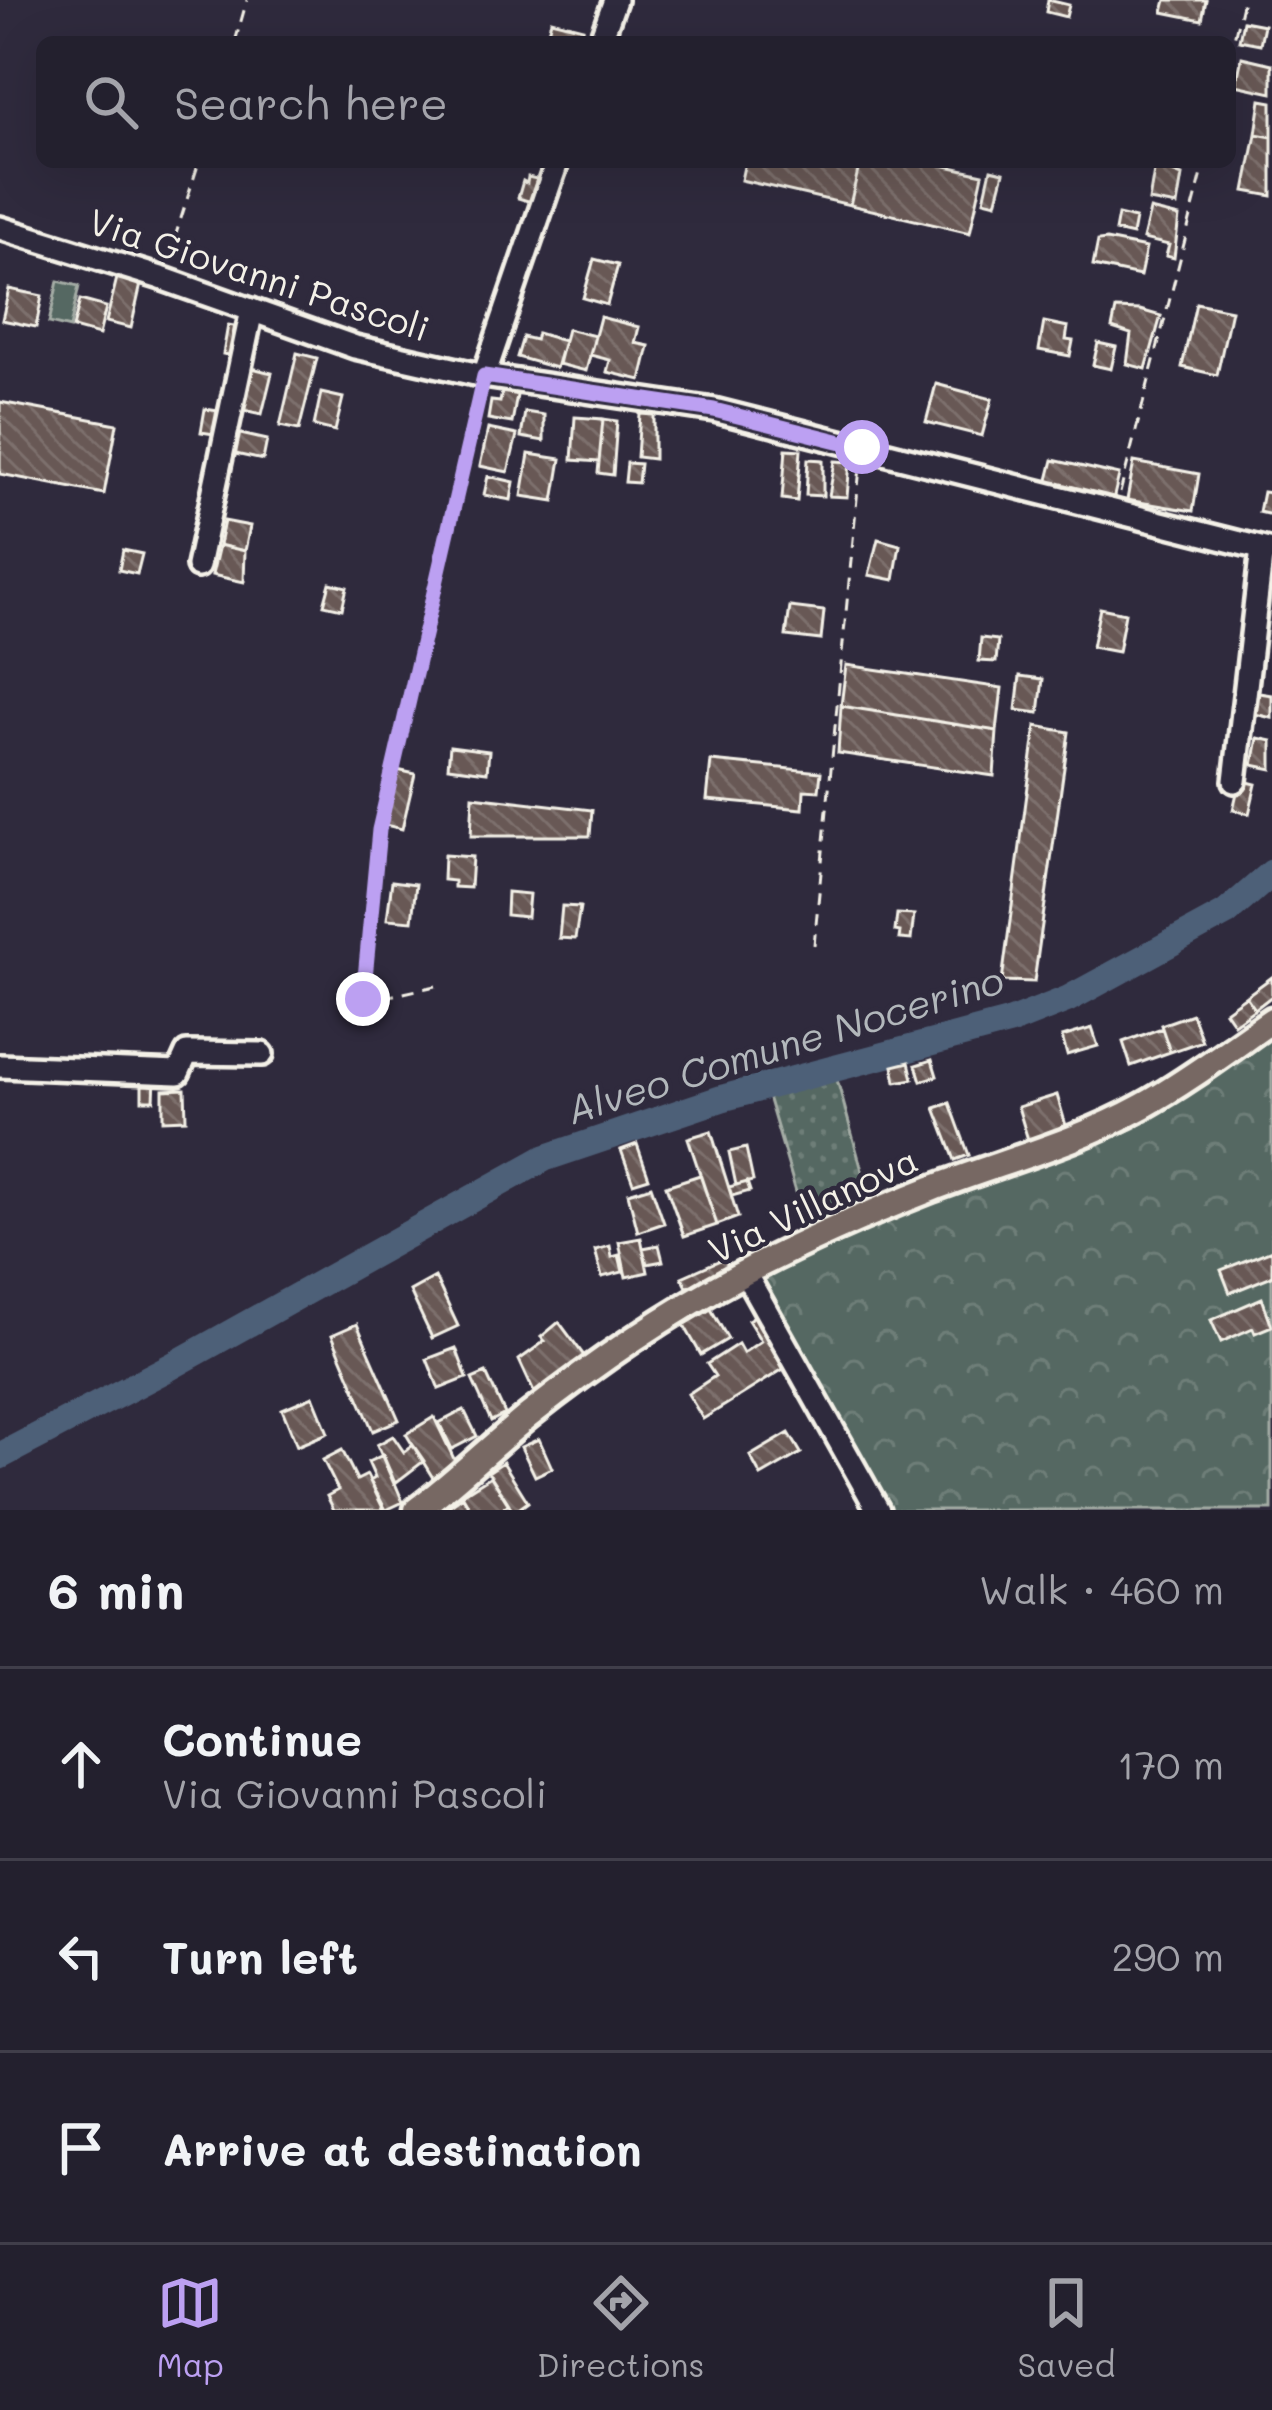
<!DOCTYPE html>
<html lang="en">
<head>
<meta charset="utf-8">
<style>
  :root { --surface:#23202e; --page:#2b2836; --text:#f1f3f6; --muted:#a3a3aa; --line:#403e4a; --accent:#bca0f2 }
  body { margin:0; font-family:Mali,sans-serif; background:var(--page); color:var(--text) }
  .stop { position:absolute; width:36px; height:36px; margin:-27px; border:9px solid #bca0f2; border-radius:50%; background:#fff }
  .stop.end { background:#bca0f2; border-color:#fff; box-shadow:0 3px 12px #0008 }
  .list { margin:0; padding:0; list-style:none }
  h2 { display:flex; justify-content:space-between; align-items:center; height:156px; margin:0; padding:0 48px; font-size:51px }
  h2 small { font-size:39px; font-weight:400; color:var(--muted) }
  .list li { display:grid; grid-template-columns:78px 1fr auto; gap:36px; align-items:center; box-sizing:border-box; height:192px; padding:0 48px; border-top:3px solid var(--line) }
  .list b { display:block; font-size:45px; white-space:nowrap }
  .list p { margin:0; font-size:39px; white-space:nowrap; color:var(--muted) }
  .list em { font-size:39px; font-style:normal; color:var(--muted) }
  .icon { flex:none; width:66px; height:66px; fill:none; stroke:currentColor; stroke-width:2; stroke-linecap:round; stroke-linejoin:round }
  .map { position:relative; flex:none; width:1272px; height:1510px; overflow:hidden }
  .search { position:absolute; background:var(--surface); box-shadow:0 12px 48px #0002; left:36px; right:36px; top:36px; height:132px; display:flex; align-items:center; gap:30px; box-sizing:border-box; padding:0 42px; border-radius:18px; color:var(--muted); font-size:45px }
  .sheet { height:732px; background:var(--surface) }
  nav { display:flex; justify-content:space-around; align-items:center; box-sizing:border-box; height:168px; border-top:3px solid var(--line); background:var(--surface); font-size:33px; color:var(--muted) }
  nav a { display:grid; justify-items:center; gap:6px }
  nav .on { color:var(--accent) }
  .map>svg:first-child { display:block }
  .grass { fill:url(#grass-dots); stroke:#a4aca5; stroke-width:3 }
  .forest { fill:url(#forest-crowns); stroke:#a4aca5; stroke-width:3 }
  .garden { fill:#556862; stroke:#a4aca5; stroke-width:3 }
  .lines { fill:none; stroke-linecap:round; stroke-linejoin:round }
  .river { stroke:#4e6078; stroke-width:27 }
  .building { fill:url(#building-back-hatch); stroke:#f4f1e8; stroke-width:3 }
  .minor-casing { stroke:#f4f1e8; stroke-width:30 }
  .major-casing { stroke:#f4f1e8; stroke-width:33 }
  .path { stroke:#f4f1e8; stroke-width:3; stroke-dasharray:12 9; stroke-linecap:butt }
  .minor { stroke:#2f2a3d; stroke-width:21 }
  .major { stroke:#776864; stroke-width:24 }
  .route { stroke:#bca0f2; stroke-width:15 }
  .labels { text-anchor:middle; stroke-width:9; stroke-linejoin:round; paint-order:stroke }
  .street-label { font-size:36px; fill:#f4f1e8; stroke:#2f2a3d }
  .water-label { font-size:39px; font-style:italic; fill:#b2b7bb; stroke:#2f2a3d }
</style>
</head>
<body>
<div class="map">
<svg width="1272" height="1510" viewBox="0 0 1272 1510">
  <defs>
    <pattern id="grass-dots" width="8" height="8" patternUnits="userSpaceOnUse" patternTransform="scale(3)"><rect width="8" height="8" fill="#556862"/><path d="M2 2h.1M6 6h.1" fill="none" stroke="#6e7e78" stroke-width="1.8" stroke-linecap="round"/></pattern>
    <pattern id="forest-crowns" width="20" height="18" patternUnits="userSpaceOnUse" patternTransform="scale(3)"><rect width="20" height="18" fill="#556862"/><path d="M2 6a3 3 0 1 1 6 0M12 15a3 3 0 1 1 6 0" fill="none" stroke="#6e7e78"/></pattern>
    <pattern id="building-back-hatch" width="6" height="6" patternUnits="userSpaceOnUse" patternTransform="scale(3)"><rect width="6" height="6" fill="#675855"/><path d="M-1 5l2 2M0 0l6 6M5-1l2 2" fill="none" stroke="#7d706d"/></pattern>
  </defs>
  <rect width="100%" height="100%" fill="#2f2a3d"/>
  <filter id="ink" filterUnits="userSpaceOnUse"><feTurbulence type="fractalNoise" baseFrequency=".00833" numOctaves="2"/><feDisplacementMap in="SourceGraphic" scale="24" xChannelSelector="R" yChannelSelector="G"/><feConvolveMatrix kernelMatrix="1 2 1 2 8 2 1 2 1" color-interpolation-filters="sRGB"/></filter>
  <g filter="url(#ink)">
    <path class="grass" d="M836,1076L871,1203L808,1233L767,1093Z"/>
    <path class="forest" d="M1272,1030V1510H885L846,1431L757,1277L935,1197Z"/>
    <path class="garden" d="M58,281L79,286L70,328L49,323Z"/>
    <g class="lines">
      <path class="river" d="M0,1456L170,1367L545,1158L723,1098L1010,1022L1068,999L1226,913L1272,873"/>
    </g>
    <path class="building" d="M1048,0L1069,5L1066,17L1046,12Z
      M1166,0H1206L1202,20L1163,12Z
      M551,20L583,28L580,42H545Z
      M1243,21L1264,25L1260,44L1239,40Z
      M1242,57L1272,64V93L1236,85Z
      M1261,100L1272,102V137L1256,134Z
      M1256,134L1272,137V196L1245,191Z
      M745,162H860L850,205L741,180Z
      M860,162H928L983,174L970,233L850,205Z
      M1155,165L1182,176L1177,206L1149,201Z
      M991,169L1004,172L996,203L984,200Z
      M528,177L541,180L535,203L518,198L523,181L527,183Z
      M1150,210L1179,217L1174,258L1166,256L1169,245L1143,239Z
      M1118,215L1135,219L1132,235L1115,231Z
      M1106,240L1146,248L1140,276L1093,266L1098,241Z
      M594,259L618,265L607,305L583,298Z
      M117,278L141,284L131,328L106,322Z
      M9,289L42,296L36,327L2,320Z
      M80,300L106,307L99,335L73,328Z
      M1196,303L1231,310L1217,375L1182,367Z
      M1116,309L1140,310L1161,316L1146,369L1127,364L1131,334L1112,328Z
      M600,317L639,327L635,343L649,346L641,380L607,372L610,360L590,355Z
      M1044,322L1068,327L1066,340L1073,341L1070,356L1039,350Z
      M228,325L245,328L240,357L223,354Z
      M567,329L595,336L586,371L558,364Z
      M537,333L564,341L556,368L517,357L523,337L535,340Z
      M1098,343L1116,347L1111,369L1093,365Z
      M297,353L317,358L299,430L280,426Z
      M252,368L272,373L262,414L243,410Z
      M936,384L992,399L982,436L926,422Z
      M503,387L518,390L512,423L488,419L491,401L500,402Z
      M321,393L343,398L335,431L314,426Z
      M0,402L117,424L104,494L0,474Z
      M205,409L225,412L221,435L201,432Z
      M525,412L544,415V441L521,437Z
      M640,414L654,415V459L637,457Z
      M575,417L603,419L599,462L572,460Z
      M603,419L617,421L613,475L598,473Z
      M488,429L517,435L508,472L480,466Z
      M236,433L267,440L263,460L231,453Z
      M786,449L801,450L797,501L782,499Z
      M529,454L561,459L554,501L522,496Z
      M808,459L823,460V496L806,495Z
      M1053,460L1119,475L1113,500L1047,484Z
      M835,461L850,462L847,497L829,496Z
      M1134,462L1199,474L1193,511L1127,500Z
      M627,463L640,464L638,483L625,482Z
      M488,476L514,482L511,500L484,495Z
      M1263,492L1272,493V515L1259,512Z
      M224,521L250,526L245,551L219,545Z
      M878,539L900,545L894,580L869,575Z
      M219,545L245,551L244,582L212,575Z
      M123,550L142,554L137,574L119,570Z
      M330,583L347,587L342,609L324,605Z
      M790,607L824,611L821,640L786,636Z
      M1100,608L1125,613L1118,652L1092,647Z
      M981,638L998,640L996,662L979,661Z
      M846,665L1002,688L997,731L841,706Z
      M1020,676L1043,679L1039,713L1016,710Z
      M1259,693L1272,695V718L1255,714Z
      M841,706L997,731L994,776L838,753Z
      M1036,726L1069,732L1034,982L1002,981Z
      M1258,738L1272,741V769L1253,765Z
      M450,746L489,751L487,772L448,767Z
      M711,761L821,772L819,791L804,790L803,809L707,800Z
      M397,770L415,774L402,829L385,825Z
      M1240,780L1256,784L1249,814L1233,810Z
      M473,796L592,810L590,836H471Z
      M444,855L472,857L470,888L454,887V881L443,880Z
      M392,881L416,884L412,921L387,919Z
      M507,892L529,894L527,917L506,915Z
      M562,906L580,907L575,939L559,938Z
      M897,914L914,915L911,940L899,939L900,932L895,931Z
      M1272,977V996L1255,1009L1246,996Z
      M1246,996L1255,1009L1234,1024L1225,1011Z
      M1192,1014L1202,1041L1170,1052L1161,1025Z
      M1092,1028L1098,1046L1067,1055L1062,1037Z
      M1162,1028L1170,1052L1131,1066L1123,1042Z
      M932,1060L937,1076L921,1081L916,1065Z
      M909,1062L913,1079L896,1082L893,1066Z
      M142,1078H155L154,1100H142Z
      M185,1089L186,1119L163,1120V1090Z
      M1057,1095L1067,1129L1028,1140L1018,1107Z
      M950,1103L969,1155L955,1160L935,1108Z
      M711,1131L738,1217L717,1225L688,1138Z
      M637,1144L649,1178L633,1183L621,1150Z
      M746,1148L753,1181L736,1185L729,1152Z
      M700,1175L717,1225L684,1236L666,1186Z
      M747,1182L750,1191L732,1196L729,1187Z
      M651,1186L664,1223L638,1232L628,1193Z
      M641,1238L648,1272L626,1277L619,1242Z
      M659,1245L663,1261L647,1264L643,1248Z
      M610,1246L612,1257L619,1255L623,1272L602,1277L595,1250Z
      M1272,1250V1276L1230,1293L1221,1270Z
      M725,1258L730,1270L688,1289L682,1277Z
      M435,1277L458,1326L432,1338L410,1291Z
      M1262,1298L1272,1326L1255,1333L1253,1328L1221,1342L1211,1320Z
      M711,1309L728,1339L701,1355L684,1325Z
      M761,1312L793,1363L703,1419L688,1394L715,1376L707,1364L738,1344L743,1353L761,1341L748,1320Z
      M559,1322L585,1357L537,1399L519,1360L545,1341L541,1337Z
      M357,1324L399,1420L373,1431L332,1335Z
      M456,1348L467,1378L439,1389L427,1359Z
      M486,1373L505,1414L491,1421L472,1379Z
      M313,1396L328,1433L297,1446L282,1409Z
      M464,1410L477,1436L452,1449L439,1423Z
      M434,1417L455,1461L433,1478L406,1434Z
      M789,1433L801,1453L761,1476L750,1456Z
      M393,1436L404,1452L413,1445L424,1461L394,1484L377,1445Z
      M539,1439L552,1468L535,1476L521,1447Z
      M342,1450L357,1480L367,1475L384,1510H334L327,1496L338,1490L323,1460Z
      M383,1455L403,1502L386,1510L370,1481L375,1478L368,1462Z
      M503,1462L528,1502L517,1510H512L488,1472Z
      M491,1476L509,1504L500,1510H471L461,1495Z
      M463,1496L471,1510H451L449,1506Z"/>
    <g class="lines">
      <g class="minor-casing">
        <path id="minor" d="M600,42L615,0
          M0,228L161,278L355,347L484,376L714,410L1272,551
          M484,376L557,162
          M198,566L252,310
          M1235,781L1262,549
          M0,1066L178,1073L187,1053L262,1054
          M745,1273L878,1510"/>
      </g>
      <g class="major-casing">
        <path id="major" d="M417,1510C456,1481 490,1447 528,1416C595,1363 665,1315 740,1275C801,1243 867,1214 931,1189C1001,1162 1076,1143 1143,1106C1188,1081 1230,1049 1272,1020"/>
      </g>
      <path class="path" d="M235,42L247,0
        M1230,56L1243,0
        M168,259L199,162
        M1120,493L1205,162
        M814,945L860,467
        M436,986L366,1001L360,993L379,830L480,396"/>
      <use href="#minor" class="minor"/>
      <use href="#major" class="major"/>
    </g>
  </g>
  <g class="lines" filter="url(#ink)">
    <path class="route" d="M363,999L379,830L484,376L714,410L862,447"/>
  </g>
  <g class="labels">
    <g class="street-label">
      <text transform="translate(259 275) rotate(18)" y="13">Via Giovanni Pascoli</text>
      <text transform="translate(813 1205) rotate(-25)" y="13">Via Villanova</text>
    </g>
    <g class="water-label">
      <text transform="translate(785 1045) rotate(-17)" y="14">Alveo Comune Nocerino</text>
    </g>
  </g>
</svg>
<div class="stop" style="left:862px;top:447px"></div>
<div class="stop end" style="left:363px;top:999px"></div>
<div class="search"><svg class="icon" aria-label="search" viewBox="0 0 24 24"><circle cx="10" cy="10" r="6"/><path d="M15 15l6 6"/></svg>Search here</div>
</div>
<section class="sheet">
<h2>6 min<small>Walk · 460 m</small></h2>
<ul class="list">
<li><svg class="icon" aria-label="ahead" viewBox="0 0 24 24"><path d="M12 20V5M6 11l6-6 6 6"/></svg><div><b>Continue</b><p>Via Giovanni Pascoli</p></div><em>170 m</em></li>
<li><svg class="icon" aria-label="left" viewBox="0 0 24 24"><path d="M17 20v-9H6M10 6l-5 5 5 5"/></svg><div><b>Turn left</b></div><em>290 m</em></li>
<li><svg class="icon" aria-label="arrive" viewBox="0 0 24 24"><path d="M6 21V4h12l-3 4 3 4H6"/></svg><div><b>Arrive at destination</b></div></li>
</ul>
</section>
<nav>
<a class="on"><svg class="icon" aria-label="map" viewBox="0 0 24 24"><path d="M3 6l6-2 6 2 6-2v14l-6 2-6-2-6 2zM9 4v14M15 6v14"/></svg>Map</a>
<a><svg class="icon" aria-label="directions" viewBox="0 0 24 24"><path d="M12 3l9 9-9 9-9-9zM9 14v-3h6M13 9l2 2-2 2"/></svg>Directions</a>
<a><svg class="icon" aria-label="saved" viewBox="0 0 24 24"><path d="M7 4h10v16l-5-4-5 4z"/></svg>Saved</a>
</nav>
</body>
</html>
